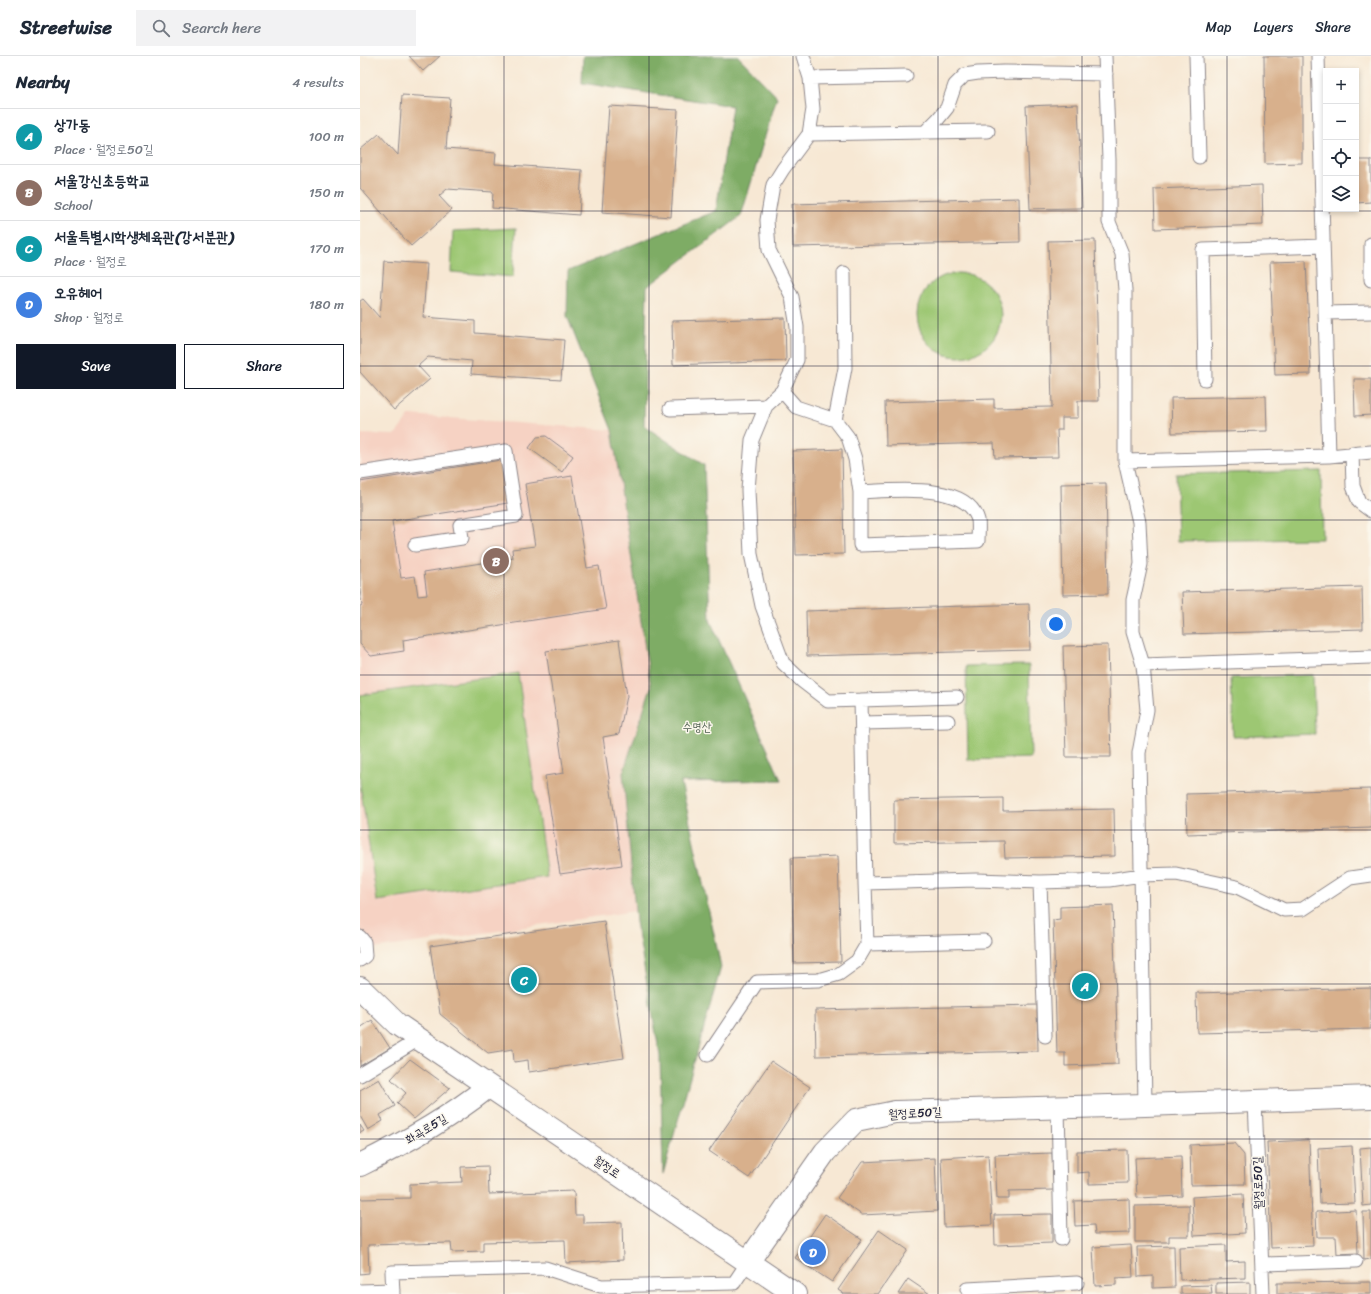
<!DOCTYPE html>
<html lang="en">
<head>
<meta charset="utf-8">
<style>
  :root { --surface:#fff; --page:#f2f2f3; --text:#1f2937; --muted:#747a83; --line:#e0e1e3; --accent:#111827 }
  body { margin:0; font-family:Sriracha,"Poor Story",sans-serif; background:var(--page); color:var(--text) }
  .controls { position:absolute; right:12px; top:12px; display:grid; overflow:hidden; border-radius:0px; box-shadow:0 2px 6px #0003 }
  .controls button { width:36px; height:36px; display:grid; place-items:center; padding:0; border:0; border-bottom:1px solid var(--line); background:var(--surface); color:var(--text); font:20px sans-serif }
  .you { position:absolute; left:696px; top:568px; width:14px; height:14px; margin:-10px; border:3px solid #fff; border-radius:50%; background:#1a73e8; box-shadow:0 0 0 6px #1a73e833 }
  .badge { display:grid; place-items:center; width:26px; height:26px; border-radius:50%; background:var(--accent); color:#fff; font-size:13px; font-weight:700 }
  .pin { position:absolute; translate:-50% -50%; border:2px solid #fff; box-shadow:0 1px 4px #0006 }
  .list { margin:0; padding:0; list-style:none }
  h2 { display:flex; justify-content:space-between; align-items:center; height:52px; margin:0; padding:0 16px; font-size:17px }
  h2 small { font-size:13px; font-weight:400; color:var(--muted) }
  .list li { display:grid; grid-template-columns:26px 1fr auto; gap:12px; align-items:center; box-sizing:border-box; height:56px; padding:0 16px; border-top:1px solid var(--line) }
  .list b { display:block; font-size:15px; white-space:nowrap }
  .list p { margin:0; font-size:13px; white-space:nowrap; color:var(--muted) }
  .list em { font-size:13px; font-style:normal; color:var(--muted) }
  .actions { display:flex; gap:8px; padding:12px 16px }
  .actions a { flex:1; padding:9px 0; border:1px solid var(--accent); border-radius:0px; text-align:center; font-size:14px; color:var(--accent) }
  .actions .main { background:var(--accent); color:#fff }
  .icon { flex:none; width:22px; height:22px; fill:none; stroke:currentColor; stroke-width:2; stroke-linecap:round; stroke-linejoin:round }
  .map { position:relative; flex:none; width:1011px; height:1238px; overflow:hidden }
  header { display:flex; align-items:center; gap:24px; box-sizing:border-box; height:56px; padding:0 20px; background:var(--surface); border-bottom:1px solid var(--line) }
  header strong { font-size:19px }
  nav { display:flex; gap:22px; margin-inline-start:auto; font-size:14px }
  .search { width:280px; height:36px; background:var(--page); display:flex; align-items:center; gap:10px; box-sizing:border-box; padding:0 14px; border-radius:0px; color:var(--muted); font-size:15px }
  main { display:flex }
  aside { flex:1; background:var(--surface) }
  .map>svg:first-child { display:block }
  .built { fill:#f6d2c3 }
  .green { fill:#9dc773; stroke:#607457 }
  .forest { fill:#7eac65; stroke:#506750 }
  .building { fill:#d8b08c }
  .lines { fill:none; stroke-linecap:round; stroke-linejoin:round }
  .lane-casing { stroke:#8c8588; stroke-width:15 }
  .street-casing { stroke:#8c8588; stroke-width:24 }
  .secondary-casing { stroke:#8c8588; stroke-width:24 }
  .lane { stroke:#fff; stroke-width:13 }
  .street { stroke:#fff; stroke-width:22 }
  .secondary { stroke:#fff; stroke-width:22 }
  .grid { fill:none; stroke:#22223b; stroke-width:1; stroke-opacity:0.55 }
  .labels { text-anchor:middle; stroke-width:3; stroke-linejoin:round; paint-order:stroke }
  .park-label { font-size:12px; fill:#4d5c4f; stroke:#fbf7ec }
  .street-label { font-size:12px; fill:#22223b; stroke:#fbf7ec }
</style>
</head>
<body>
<header>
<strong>Streetwise</strong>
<div class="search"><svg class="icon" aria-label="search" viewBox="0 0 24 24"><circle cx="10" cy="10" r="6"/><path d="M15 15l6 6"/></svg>Search here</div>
<nav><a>Map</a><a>Layers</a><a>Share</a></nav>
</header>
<main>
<aside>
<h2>Nearby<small>4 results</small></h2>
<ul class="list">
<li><span class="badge" style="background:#0f9aa8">A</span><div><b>상가동</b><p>Place · 월정로50길</p></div><em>100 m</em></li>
<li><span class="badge" style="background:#8d6e63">B</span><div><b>서울강신초등학교</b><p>School</p></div><em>150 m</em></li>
<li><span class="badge" style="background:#0f9aa8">C</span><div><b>서울특별시학생체육관(강서분관)</b><p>Place · 월정로</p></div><em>170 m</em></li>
<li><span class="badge" style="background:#3f7fe0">D</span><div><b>오유헤어</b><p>Shop · 월정로</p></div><em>180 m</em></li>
</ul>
<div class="actions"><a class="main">Save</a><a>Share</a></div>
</aside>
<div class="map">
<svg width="1011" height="1238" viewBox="0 0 1011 1238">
  <rect width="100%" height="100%" fill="#fbf7ec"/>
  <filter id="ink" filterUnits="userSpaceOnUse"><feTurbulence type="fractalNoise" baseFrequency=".025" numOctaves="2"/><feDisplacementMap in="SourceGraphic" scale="8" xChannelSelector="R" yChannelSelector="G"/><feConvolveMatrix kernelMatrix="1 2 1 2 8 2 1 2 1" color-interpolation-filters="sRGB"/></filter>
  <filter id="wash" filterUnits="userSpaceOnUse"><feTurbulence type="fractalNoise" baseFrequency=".012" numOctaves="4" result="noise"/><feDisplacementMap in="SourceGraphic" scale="16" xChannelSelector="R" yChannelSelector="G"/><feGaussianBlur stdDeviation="0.9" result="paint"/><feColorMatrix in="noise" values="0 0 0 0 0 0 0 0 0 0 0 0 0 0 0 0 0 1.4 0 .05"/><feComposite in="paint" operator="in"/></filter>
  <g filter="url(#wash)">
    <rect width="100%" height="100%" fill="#f7e8d4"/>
    <path class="built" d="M50,359L252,374L291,631L263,717L275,855L0,895V378L35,379Z"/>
    <path class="green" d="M156,172L153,221L91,216L93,175Z
      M557 259a42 42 0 1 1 84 0a42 42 0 1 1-84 0Z
      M961,415L962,483L818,485L816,418Z
      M669,609L671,702L608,704L606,610Z
      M158,617L187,821L17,845L0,727V639Z
      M953,619L955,678L873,681L871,622Z"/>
    <path class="forest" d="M223,0H378L417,41L381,160L287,231L284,370L344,409L350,564L421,724L321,726L361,911L303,1118L300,1000L276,866L263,717L291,631L252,374L207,260L208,215L356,155L372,50L222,27Z"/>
    <g id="blocks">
      <path class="building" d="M49,0H80L63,15Z
        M904,0H942V107L905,108Z
        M42,39L90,42L86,93L136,97L135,108L222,114L219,159L132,152L133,136L87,133L79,140L92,154L51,190L0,132V94L19,78L38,99Z
        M718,48L722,152L670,153L666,50Z
        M249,50L318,54L311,161L242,156Z
        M996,104H1011V146L996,147Z
        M902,129L903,169L795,173L794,133Z
        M659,142L660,186L433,191L432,148Z
        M735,184L739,345H718V362H702V374H697L698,401L635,402L634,387L526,390L525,346L634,343V352L692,351L688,185Z
        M24,205L67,208L63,261L115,265V277L204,284L201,324L111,318L112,305L68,301L58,310L70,323L34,354L0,316V245L3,243L20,262Z
        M946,205L951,318L915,319L910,206Z
        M425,262L426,305L313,309L312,265Z
        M994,323H1011V359L995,360Z
        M906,340L907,375L812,377L811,342Z
        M186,380L213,400L202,416L169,392L177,381Z
        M482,393L484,498L436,499L433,395Z
        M141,404L148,447L32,465L41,522L55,520L58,540L67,539L64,516L153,502L152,493L175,490L165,428L212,420L227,512L239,510L246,553L43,584L44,595L11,600L0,588V550L2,549L0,534V426Z
        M746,427L748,538L703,539L701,428Z
        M1002,531L1003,573L824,578L822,536Z
        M669,548L670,594L447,600L446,555Z
        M259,584L267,640L259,678L243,681L262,809L200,818L185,720L204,717L186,595Z
        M748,589L751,701H706L703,590Z
        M1010,733L1011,772L827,778L826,738Z
        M643,742V755L754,753L755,800L645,802L644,785L534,787V744Z
        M478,800L481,906L434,907L431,802Z
        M753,849L758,1008L705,1010V997H697L693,864L700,863V851Z
        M244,865L264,1002L169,1016L168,1004L154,1006L153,993L128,997L80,958L70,890Z
        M1011,932V973L837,977L836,937Z
        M677,949L678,995L456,1000L455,954Z
        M12,964L30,992L0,1010V972Z
        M50,1003L90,1032L54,1063L37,1047L46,1037L31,1023Z
        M411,1005L450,1031L389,1122L349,1095Z
        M19,1023L35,1050L20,1059L23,1065L8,1074L0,1060V1034Z
        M0,1069L4,1075L0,1077Z
        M949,1084L953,1190L911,1192L907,1086Z
        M874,1087L884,1099L885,1128L831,1129L830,1089Z
        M992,1090L995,1147L960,1148L958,1092Z
        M1011,1091V1149L1003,1150L1000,1092Z
        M767,1094L768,1127L729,1128V1116L717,1117V1095Z
        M692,1097L694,1134L649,1135V1143H637L635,1099Z
        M628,1099L632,1169L584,1171L581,1102Z
        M821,1100L822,1140L777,1142L775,1102Z
        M575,1102L577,1155L502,1159L477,1142L502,1106Z
        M128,1110L129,1138L214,1135L215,1159H223V1167L262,1166L263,1204L206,1207L205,1184L123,1186V1195L92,1196L91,1187L8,1189L9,1217L0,1218V1143L50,1142V1128L102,1126L101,1111Z
        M883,1138L885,1177L834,1180L832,1141Z
        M769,1143L770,1177L735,1178L734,1169L715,1170L714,1145Z
        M829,1149V1180H809V1186H775V1150Z
        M996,1154L998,1197L977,1198L976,1181H957L956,1156Z
        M1003,1156H1011V1203L1004,1204Z
        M465,1158L502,1183L472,1226L435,1202Z
        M692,1158V1187L635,1189L634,1159Z
        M519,1174L548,1194L518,1238H484L478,1234Z
        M771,1189L773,1221L756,1222V1229L735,1230L733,1191Z
        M866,1189V1206L885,1205V1222L820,1224L819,1191Z
        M814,1190L815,1231L793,1232V1220L778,1221L777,1191Z
        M548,1223L570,1238H538Z
        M890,1226V1238H856V1227Z
        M1011,1226V1238H917V1227Z
        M851,1229L852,1238H821V1230Z"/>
    </g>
  </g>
  <g filter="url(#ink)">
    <use href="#blocks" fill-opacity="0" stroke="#8c8588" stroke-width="1"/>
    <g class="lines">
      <g class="lane-casing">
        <path id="lane" d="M443,0L450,22L453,53L449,78L423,113L413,129L407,164L409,194L432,241L437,271V304L422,335L406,350L392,384L388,434L391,498L402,550L423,607L442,625L468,645L501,644L505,827L616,824L680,826L749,824L781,819L816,818L877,831L924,854L943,853L990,822L1011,819
          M745,0L749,104V166L762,198L765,234V405L779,466L781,508L773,544V576L783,609L787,654L779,697L785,1049
          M836,0L839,101
          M958,0L969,400
          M450,22L546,20
          M565,76L628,75
          M449,78L565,76L578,63L587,52L595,29L605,19L618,17L644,16L746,18
          M1011,188V224
          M965,257L1011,256
          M845,323L843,194L963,190
          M422,335L436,351L475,364L488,381L495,403L500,436V489L618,485C618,479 619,470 618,464C607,425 530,435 500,436
          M310,353L406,350
          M475,364L485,312L484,217
          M992,397L993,430L999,446L1011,455
          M765,405L969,400L1011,396
          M0,417L146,395L156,460L100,469L102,482L55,489
          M783,609L1011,601
          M501,644L597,641
          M502,667L588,665
          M680,826L685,980
          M0,881L4,886L5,900L0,904
          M507,888L624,885
          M348,999L397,926L458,924L479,918L497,905L507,888L505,827
          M0,1019L59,983
          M895,1045L903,1238
          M698,1051L701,1183
          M902,1208L996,1205
          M607,1233L717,1227
          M0,1235L33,1234
          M33,1238L32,1216L185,1212L241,1230L374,1227L388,1206"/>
      </g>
      <g class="street-casing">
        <path id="street" d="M0,1109C45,1087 89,1062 128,1031"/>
      </g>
      <g class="secondary-casing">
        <path id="secondary" d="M0,932L37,968L435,1238
          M388,1206L465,1096L496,1064L535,1056L785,1049L1011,1041"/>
      </g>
      <use href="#lane" class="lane"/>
      <use href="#street" class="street"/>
      <use href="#secondary" class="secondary"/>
    </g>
  </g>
  <path class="grid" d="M144,0V1238M289,0V1238M433,0V1238M578,0V1238M722,0V1238M867,0V1238M0,155H1011M0,310H1011M0,464H1011M0,619H1011M0,774H1011M0,928H1011M0,1083H1011"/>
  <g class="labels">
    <g class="park-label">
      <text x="337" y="675">수명산</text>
    </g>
    <g class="street-label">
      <text transform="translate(555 1057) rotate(-3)" y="4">월정로50길</text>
      <text transform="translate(66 1073) rotate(-31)" y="4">화곡로5길</text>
      <text transform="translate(247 1111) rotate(34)" y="4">월정로</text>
      <text transform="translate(898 1127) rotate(-92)" y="4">월정로50길</text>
    </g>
  </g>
</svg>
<div class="controls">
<button>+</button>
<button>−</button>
<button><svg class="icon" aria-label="locate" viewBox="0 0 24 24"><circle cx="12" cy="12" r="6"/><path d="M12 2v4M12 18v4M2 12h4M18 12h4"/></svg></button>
<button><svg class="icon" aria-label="layers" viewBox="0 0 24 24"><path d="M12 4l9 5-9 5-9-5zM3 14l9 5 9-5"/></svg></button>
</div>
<div class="you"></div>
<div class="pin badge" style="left:725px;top:930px;background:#0f9aa8">A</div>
<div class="pin badge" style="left:136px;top:505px;background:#8d6e63">B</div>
<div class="pin badge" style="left:164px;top:924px;background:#0f9aa8">C</div>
<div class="pin badge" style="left:453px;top:1196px;background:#3f7fe0">D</div>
</div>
</main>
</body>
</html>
